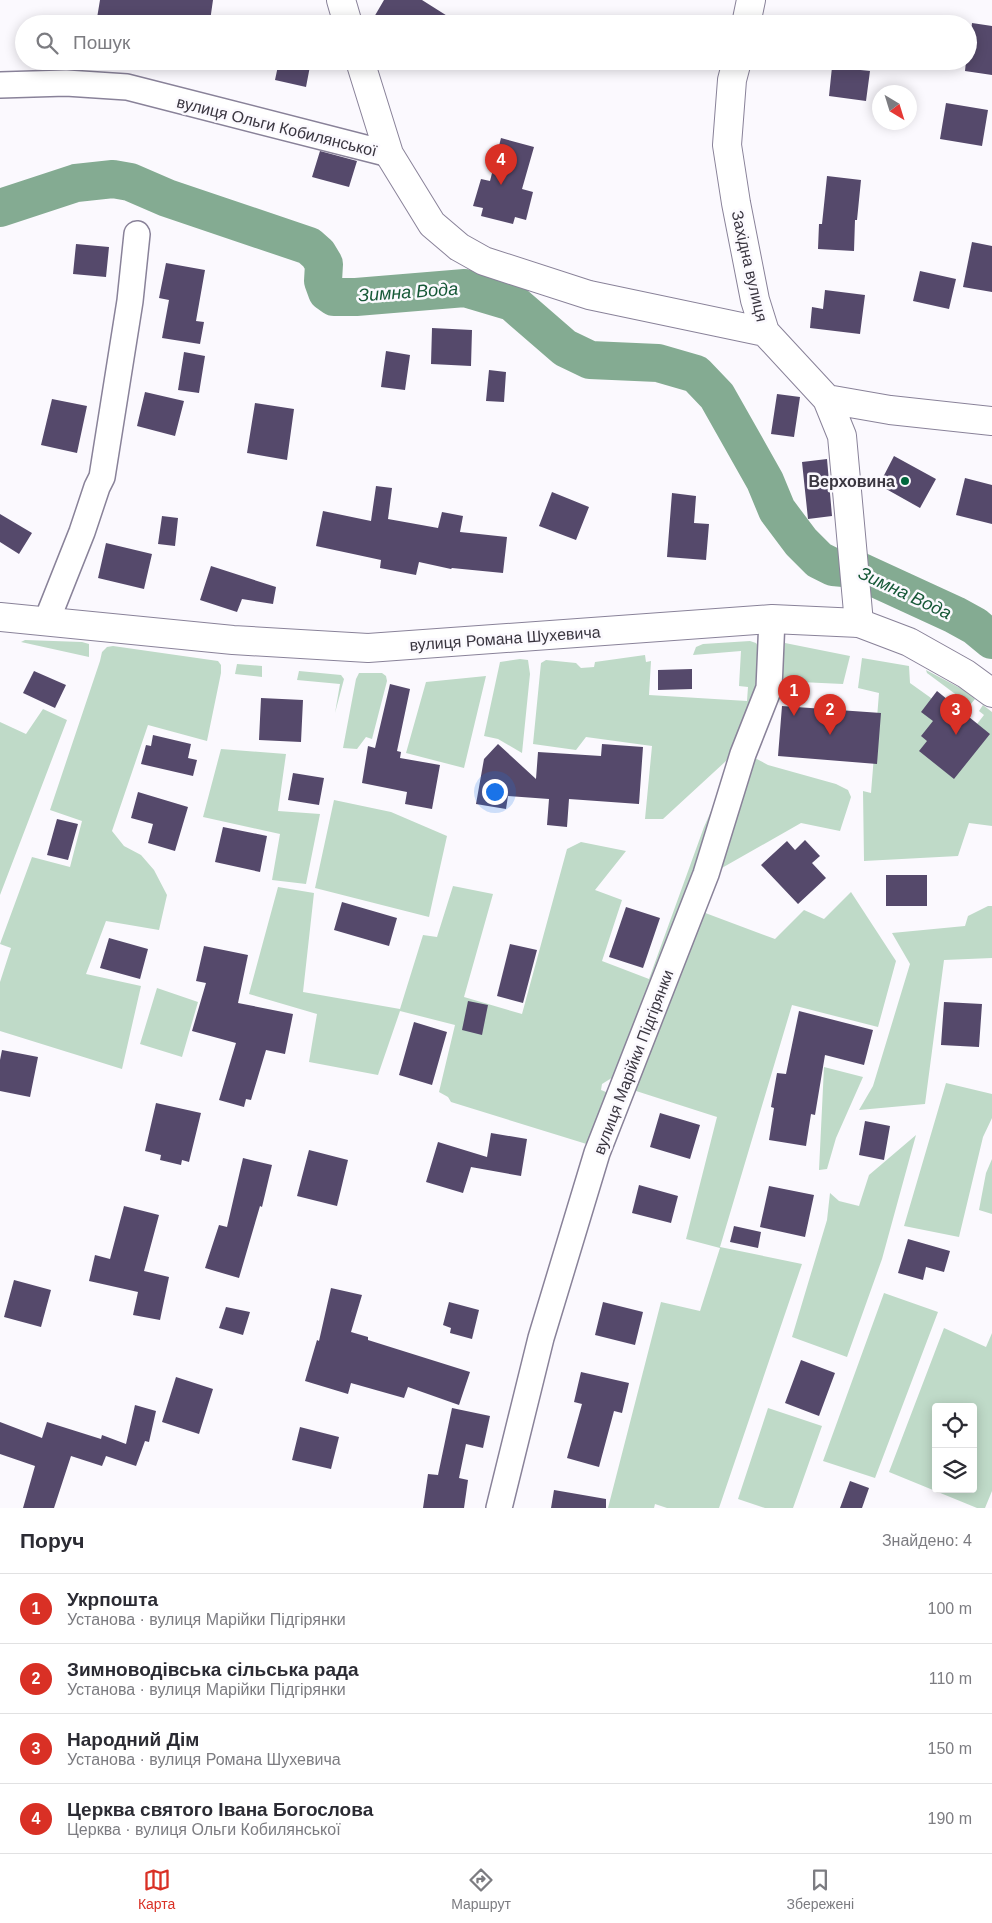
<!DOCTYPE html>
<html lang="uk">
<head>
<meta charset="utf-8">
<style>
  :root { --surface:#fff; --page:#f7f7f7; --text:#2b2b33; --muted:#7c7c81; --line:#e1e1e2; --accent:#d93025 }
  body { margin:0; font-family:Arial,sans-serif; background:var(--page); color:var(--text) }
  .controls { position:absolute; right:15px; bottom:15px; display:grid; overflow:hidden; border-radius:5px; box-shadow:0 2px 12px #0003 }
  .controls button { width:45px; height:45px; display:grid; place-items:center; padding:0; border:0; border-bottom:1px solid var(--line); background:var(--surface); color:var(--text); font:25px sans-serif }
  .compass { position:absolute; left:872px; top:85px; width:45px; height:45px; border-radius:50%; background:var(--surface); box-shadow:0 2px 12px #0003; rotate:142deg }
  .you { position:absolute; left:494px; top:791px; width:18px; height:18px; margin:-12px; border:4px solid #fff; border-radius:50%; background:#1a73e8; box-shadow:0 0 0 8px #1a73e833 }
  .badge { display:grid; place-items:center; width:32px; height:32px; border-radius:50%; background:var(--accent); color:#fff; font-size:16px; font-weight:700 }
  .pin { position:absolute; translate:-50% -41px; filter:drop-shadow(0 1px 2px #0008) }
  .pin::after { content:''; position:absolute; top:26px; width:18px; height:15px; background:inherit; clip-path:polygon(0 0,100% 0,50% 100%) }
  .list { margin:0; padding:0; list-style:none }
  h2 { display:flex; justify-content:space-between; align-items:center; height:65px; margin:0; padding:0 20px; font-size:21px }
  h2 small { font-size:16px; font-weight:400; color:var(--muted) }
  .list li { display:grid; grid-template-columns:32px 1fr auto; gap:15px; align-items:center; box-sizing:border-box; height:70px; padding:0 20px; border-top:1px solid var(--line) }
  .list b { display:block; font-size:19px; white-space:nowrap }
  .list p { margin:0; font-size:16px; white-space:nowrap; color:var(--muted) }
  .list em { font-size:16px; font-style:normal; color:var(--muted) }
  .icon { flex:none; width:28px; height:28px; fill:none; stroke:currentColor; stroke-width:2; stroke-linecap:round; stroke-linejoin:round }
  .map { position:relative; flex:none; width:992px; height:1508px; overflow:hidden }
  .search { position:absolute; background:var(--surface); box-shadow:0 2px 12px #0003; left:15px; right:15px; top:15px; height:55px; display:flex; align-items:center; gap:12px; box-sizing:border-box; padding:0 18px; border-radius:28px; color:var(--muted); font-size:19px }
  .sheet { height:345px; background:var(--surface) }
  nav { display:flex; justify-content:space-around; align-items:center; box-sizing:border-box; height:70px; border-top:1px solid var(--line); background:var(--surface); font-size:14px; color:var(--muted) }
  nav a { display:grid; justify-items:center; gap:2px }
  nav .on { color:var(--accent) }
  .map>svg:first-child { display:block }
  .green { fill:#bfdac8; fill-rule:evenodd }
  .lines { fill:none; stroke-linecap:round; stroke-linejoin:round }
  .river { stroke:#84ab92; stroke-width:38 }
  .building { fill:#55496b }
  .minor-casing { stroke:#898299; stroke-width:28 }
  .tertiary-casing { stroke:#898299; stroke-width:30 }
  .secondary-casing { stroke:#898299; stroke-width:30 }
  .minor { stroke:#fff; stroke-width:25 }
  .tertiary { stroke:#fff; stroke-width:28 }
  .secondary { stroke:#fff; stroke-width:28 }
  .poi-dot { fill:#01673d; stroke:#fbf9fe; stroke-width:2 }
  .labels { text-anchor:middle; stroke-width:5; stroke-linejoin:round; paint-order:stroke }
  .street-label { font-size:16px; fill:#3a3640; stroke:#fbf9fe }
  .poi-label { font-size:16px; font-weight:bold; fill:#3a3640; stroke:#fbf9fe; text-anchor:end }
  .water-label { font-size:18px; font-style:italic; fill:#165837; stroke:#fbf9fe }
</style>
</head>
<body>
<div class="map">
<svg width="992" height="1508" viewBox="0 0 992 1508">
  <rect width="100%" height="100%" fill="#fbf9fe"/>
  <path class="green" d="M25,640L82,642L89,644V657L21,642Z
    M750,641L756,643L759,648L757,689L745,730L726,761L663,819H645L652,746L586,737L576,750L533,744L540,673L541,663L546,660L576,663L581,668L594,667L595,662L645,655L646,662L651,661L649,695L747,701L748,687L739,686L741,651L693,655L696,647L703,644Z
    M785,643L850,656L843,684L779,681Z
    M113,646L218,661L221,665V673L207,741L148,725L112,831L124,846L141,855L154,870L167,895L159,930L106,921L86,974L141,986L122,1069L0,1031V982L11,948L0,944L32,857L70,867L82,821L50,810L100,661L102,652L107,647Z
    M862,658L909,666L910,683L938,703L956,751L984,715L979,711L983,705L992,712V826L969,823L958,856L864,861L863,791L871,793L879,693L858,688Z
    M520,659L528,660L530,674L522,753L498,739L484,736L500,662Z
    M237,664L262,666V677L235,674Z
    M926,670L962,689L975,699L970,705L927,673Z
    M299,671L341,675L344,679L335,713L340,684L297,680Z
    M359,673H382L386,676L387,681L372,739L366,737L357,749L343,748L356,679Z
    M486,676L464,768L406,753L426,682Z
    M43,709L67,720L0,895V722L26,734Z
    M221,749L286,754L278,811L320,814L306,884L272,880L280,834L203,817Z
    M753,757L768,765L836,784L848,790L851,797L840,831L801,823L713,873Z
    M334,800L391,812L447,836L429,917L315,888Z
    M718,806L618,1074L602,1084L601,1090L611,1094L593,1146L451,1102L448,1097L439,1092L455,1025L400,1011L378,1075L309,1062L317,1014L249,994L278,887L314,893L303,992L400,1009L423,935L437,937L453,886L493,894L464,997L522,1014L567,849L581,842L626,851L595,890L622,900L602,961L649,979L704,827L712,809Z
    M851,892L896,961L878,1027L792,1005L720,1247L802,1264L719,1508H667L655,1504L654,1508H608L661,1302L700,1311L720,1248L686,1239L717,1117L633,1090L700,911L775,939L804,910L824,919Z
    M988,906H992V958L944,960L925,1104L859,1110L873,1086L910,964L892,933L965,926L968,916Z
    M157,988L198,1002L182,1057L140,1044Z
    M824,1067L863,1077L836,1138L827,1169L819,1170Z
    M946,1083L992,1094V1118L983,1137L959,1237L904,1226Z
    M916,1135L882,1259L847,1357L792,1337L827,1220L830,1193L839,1201L859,1206L869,1175Z
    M992,1159V1214L979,1210L986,1173Z
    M884,1293L938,1312L875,1478L823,1461Z
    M944,1328L986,1347L992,1333V1491L985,1508H977L889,1472ZM936,1407H973V1489H936Z
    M768,1408L822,1426L793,1508H765L738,1499Z"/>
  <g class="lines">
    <path class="river" d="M0,208L76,183L113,179L130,182L167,198L309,246L318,254L324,264L323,281L327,292L334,297H356L465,288L512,302L565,348L590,360L658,363L696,374L717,396L765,481L777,510L801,542L819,560L833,567L855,569L955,615L975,626L992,640"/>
  </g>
  <path class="building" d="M100,0H213L210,21L195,18L194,24H96Z
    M384,0H422L460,24H370Z
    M972,23L992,26V75L965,71L966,61H968Z
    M279,61H311L306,87L275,80Z
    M832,67L870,71L866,101L829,96Z
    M946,103L988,110L982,146L940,139Z
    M501,138L534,147L522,189L533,192L526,220L515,217L513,224L481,216L483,208L473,206L481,179L490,181Z
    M320,151L357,161L349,187L312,177Z
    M827,176L861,180L857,220H855L854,251L818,249L819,224H822Z
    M972,242L992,246V292L963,287Z
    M76,244L109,247L106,277L73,274Z
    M166,263L205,270L196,321L204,322L200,344L162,338L169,300L159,298Z
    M920,271L956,279L949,309L913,301Z
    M825,290L865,295L860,334L810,328L812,307L823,309Z
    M432,328L472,330L471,366L431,364Z
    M386,351L410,355L405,390L381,387Z
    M184,352L205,356L199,393L178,390Z
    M489,370L506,372L504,402L486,401Z
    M145,392L184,401L175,436L137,426Z
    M777,394L800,397L794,437L771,434Z
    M52,399L87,406L77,453L41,445Z
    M255,403L294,409L287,460L247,453Z
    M894,456L936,479L920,508L879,485Z
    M827,459L832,516L808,519L802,462Z
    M965,478L992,485V524L956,515Z
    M376,486L392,488L388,519L438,528L442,512L463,516L460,532L507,537L503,573L452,568L451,569L419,562L416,575L380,568L381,560L316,546L323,511L371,521Z
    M552,492L589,507L576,540L539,526Z
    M672,493L696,496L694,523L709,524L706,560L667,557Z
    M0,514L32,533L19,554L0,542Z
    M162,516L178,518L175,546L158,544Z
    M106,543L152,554L144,589L98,578Z
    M211,566L276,587L273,604L242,599L237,612L200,600Z
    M692,669V689L658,690V670Z
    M34,671L66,685L55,708L23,693Z
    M390,684L410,689L397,751L401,752L400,758L440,765L432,809L405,804L407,792L362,783L368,746L375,748Z
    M937,691L990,734L954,779L919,751L927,741L921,736L933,721L921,712Z
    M261,698L303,700L301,742L259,740Z
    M782,706L881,713L877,764L778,756Z
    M153,735L191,744L188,758L197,760L193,776L141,764L146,745L151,746Z
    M498,744L536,779L538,752L601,756L602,744L643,747L639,804L569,799L567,827L547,825L549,799L508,796L506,809L476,804L484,759Z
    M293,773L324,778L319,805L288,800Z
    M138,792L188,807L175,851L148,843L153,824L131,818Z
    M57,819L78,824L68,860L47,855Z
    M223,827L267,836L260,872L215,862Z
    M805,840L820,856L812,863L826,878L798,904L761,865L787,841L795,850Z
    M886,875H927V906H886Z
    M342,902L397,918L389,946L334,930Z
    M626,907L660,918L643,968L609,957Z
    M109,938L148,949L140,979L100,968Z
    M510,944L537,950L523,1003L497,996Z
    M204,946L248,955L238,1003L293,1014L285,1054L266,1050L251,1100L246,1099L244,1107L219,1100L236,1043L192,1031L206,983L196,981Z
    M468,1001L488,1005L482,1035L462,1030Z
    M944,1002L982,1004L979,1047L941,1045Z
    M799,1011L873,1030L864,1065L825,1055L815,1115L811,1114L806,1146L769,1140L774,1108L771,1107L777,1073L786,1074Z
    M414,1022L447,1032L432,1085L399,1075Z
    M2,1050L38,1057L30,1097L0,1091V1060Z
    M156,1103L201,1113L189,1162L182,1160L181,1165L160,1160L161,1155L145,1151Z
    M660,1113L700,1125L690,1159L650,1147Z
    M865,1121L890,1126L884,1160L859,1155Z
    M491,1133L527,1139L521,1176L471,1167L463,1193L426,1182L438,1142L487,1157Z
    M309,1150L348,1160L337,1206L297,1196Z
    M243,1158L272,1165L262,1207L260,1206L239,1278L205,1268L219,1225L227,1227Z
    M639,1185L678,1196L671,1223L632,1213Z
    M769,1186L814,1195L805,1237L760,1227Z
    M124,1206L159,1215L144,1271L169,1277L160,1320L133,1315L138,1292L89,1281L95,1255L110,1259Z
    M734,1226L761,1232L758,1248L730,1242Z
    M908,1239L950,1251L944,1272L926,1267L923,1280L898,1273Z
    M14,1280L51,1290L41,1327L4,1317Z
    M331,1288L362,1295L351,1332L368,1337V1340L470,1372L459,1405L408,1387L404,1398L351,1383L348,1394L305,1381L317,1340L319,1341Z
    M449,1302L479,1310L472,1339L450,1333L451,1328L443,1325Z
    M603,1302L643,1312L635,1345L595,1335Z
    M226,1307L250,1312L243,1335L219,1328Z
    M801,1360L835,1373L819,1416L785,1403Z
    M581,1372L629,1383L622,1413L614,1411L599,1467L567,1458L582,1404L574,1402Z
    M176,1377L213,1389L199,1434L162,1422Z
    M135,1405L156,1411L149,1442L145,1441L136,1466L106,1456L102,1466L71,1456L54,1508H23L35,1466L0,1454V1422L42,1438L47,1422L101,1439L102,1435L126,1444Z
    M452,1408L490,1416L483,1448L466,1444L459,1478L468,1480L464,1508H423L428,1474L438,1475Z
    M300,1427L339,1437L331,1469L292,1460Z
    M850,1481L869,1488L862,1508H840Z
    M554,1490L606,1499V1508H551Z"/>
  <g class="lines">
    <g class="minor-casing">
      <path id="minor" d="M0,85L66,83L127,87L389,154
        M47,620L82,532L97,487L102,477L130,301L137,234
        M499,1508L541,1338L597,1153L706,874L743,754L769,688L772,619"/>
    </g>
    <g class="tertiary-casing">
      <path id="tertiary" d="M341,0L348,24
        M746,24L751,0
        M360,61L389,154L432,224L459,247L484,261L589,295L765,332
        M737,61L732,80L727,145L736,203L755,300L765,332L827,399L842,436L859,623
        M827,399L890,410L992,421"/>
    </g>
    <g class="secondary-casing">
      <path id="secondary" d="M0,617L233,640L368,648L772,619L859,623L909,642L966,674L992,693"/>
    </g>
    <use href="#minor" class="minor"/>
    <use href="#tertiary" class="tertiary"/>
    <use href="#secondary" class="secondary"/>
  </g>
  <circle class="poi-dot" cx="905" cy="481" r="5"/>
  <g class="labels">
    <g class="street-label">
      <text transform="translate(277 126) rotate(14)" y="6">вулиця Ольги Кобилянської</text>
      <text transform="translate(750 266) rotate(77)" y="6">Західна вулиця</text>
      <text transform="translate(505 638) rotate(-4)" y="6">вулиця Романа Шухевича</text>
      <text transform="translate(633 1062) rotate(-69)" y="6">вулиця Марійки Підгірянки</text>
    </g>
    <g class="poi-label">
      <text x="895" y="487">Верховина</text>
    </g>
    <g class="water-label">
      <text transform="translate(408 292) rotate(-4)" y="6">Зимна Вода</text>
      <text transform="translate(905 593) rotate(25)" y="6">Зимна Вода</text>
    </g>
  </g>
</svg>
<div class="controls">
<button><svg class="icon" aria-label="locate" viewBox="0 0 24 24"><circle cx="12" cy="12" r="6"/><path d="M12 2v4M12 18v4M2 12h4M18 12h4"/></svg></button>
<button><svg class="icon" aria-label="layers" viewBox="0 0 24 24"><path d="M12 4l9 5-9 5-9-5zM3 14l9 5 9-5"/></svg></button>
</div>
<svg class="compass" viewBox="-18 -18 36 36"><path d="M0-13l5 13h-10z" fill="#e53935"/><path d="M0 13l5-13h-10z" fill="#7c7c81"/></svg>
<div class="you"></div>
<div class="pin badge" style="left:794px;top:716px">1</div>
<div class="pin badge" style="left:830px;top:735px">2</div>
<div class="pin badge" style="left:956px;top:735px">3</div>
<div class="pin badge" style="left:501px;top:185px">4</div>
<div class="search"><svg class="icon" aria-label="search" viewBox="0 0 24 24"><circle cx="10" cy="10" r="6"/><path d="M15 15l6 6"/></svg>Пошук</div>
</div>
<section class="sheet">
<h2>Поруч<small>Знайдено: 4</small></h2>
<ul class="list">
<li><span class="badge">1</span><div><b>Укрпошта</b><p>Установа · вулиця Марійки Підгірянки</p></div><em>100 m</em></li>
<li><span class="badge">2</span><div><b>Зимноводівська сільська рада</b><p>Установа · вулиця Марійки Підгірянки</p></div><em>110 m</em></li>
<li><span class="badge">3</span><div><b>Народний Дім</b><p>Установа · вулиця Романа Шухевича</p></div><em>150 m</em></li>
<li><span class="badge">4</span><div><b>Церква святого Івана Богослова</b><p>Церква · вулиця Ольги Кобилянської</p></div><em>190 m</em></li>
</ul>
</section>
<nav>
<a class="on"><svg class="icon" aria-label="map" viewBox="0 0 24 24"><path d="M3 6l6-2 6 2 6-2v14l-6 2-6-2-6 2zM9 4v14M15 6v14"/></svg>Карта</a>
<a><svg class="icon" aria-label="directions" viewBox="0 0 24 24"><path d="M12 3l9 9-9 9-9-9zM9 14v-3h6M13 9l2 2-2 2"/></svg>Маршрут</a>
<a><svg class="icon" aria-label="saved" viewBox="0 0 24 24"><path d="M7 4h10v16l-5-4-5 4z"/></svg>Збережені</a>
</nav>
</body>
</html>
